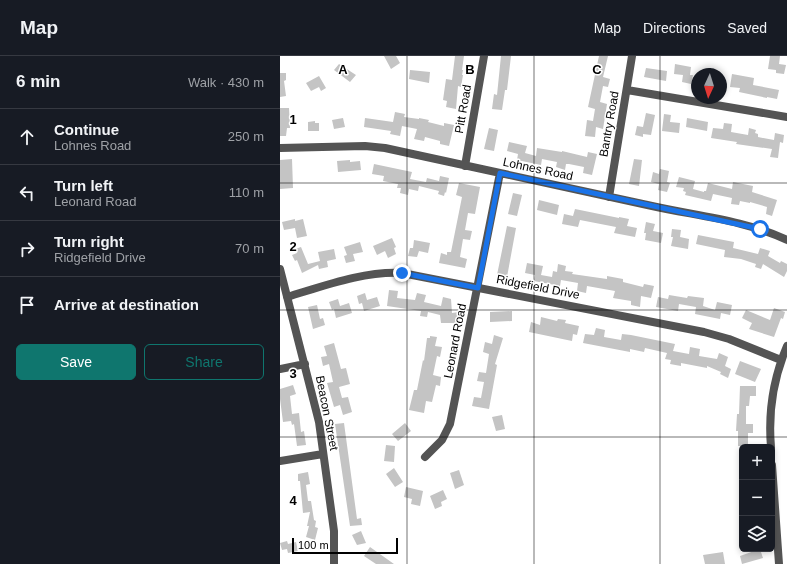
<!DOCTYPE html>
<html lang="en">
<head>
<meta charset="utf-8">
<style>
  :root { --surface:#171b24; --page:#20242c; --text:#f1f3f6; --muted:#9ea1a6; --line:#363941; --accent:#0f766e }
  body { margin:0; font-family:Helvetica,sans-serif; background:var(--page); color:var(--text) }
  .controls { position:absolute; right:12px; bottom:12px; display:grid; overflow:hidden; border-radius:6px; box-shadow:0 2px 6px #0003 }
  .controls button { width:36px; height:36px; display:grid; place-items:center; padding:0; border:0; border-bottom:1px solid var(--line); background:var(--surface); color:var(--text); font:20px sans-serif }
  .compass { position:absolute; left:411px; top:12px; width:36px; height:36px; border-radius:50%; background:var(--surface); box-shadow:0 2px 6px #0003; rotate:184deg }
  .scale { position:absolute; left:12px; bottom:10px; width:106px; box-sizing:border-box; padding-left:4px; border:2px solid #000; border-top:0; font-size:11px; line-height:14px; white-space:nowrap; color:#000; -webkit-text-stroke:3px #fff; paint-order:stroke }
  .stop { position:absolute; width:12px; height:12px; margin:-9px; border:3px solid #1a73e8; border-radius:50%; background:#fff }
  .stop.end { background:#1a73e8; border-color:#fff; box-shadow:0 1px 4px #0008 }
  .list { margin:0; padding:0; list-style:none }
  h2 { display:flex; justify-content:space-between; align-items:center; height:52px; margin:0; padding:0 16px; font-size:17px }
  h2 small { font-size:13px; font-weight:400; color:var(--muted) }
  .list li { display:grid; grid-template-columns:26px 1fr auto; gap:12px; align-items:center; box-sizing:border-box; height:56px; padding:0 16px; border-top:1px solid var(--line) }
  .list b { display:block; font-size:15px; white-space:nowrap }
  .list p { margin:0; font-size:13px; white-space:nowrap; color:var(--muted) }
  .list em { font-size:13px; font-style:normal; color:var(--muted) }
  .actions { display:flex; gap:8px; padding:12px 16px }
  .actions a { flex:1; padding:9px 0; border:1px solid var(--accent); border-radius:6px; text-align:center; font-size:14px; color:var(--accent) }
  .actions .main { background:var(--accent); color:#fff }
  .icon { flex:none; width:22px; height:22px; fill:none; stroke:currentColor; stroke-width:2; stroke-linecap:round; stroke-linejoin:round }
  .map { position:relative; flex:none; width:507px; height:508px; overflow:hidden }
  header { display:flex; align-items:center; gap:24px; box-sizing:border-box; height:56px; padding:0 20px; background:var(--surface); border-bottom:1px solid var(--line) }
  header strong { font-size:19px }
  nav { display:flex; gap:22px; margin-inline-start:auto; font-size:14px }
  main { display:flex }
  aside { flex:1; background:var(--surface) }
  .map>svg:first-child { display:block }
  .building { fill:#c4c4c4 }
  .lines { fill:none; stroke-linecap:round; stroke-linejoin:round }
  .minor { stroke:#545454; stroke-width:8 }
  .route { stroke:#1a73e8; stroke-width:5 }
  .grid { fill:none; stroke:#000; stroke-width:1; stroke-opacity:0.55 }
  .labels { text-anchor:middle; stroke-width:3; stroke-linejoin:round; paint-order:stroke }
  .street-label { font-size:12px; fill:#000; stroke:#fff }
  .grid-label { font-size:13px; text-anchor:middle; font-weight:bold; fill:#000; stroke:#fff; stroke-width:3; stroke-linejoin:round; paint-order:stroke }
</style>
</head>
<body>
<header>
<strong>Map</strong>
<nav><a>Map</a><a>Directions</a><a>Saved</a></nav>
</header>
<main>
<aside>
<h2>6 min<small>Walk · 430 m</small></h2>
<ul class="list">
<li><svg class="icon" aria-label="ahead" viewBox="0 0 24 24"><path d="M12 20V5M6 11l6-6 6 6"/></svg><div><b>Continue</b><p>Lohnes Road</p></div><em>250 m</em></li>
<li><svg class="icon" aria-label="left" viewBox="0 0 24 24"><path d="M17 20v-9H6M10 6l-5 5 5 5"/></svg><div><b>Turn left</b><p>Leonard Road</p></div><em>110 m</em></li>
<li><svg class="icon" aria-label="right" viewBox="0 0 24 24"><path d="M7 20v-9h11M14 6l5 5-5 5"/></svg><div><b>Turn right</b><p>Ridgefield Drive</p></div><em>70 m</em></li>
<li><svg class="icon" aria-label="arrive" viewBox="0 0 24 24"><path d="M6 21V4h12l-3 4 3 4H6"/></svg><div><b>Arrive at destination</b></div></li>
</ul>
<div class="actions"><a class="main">Save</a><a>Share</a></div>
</aside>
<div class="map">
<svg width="507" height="508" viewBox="0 0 507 508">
  <rect width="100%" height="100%" fill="#fff"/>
  <path class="building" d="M104,0H116L120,7L111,13Z
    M175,0H184L182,14H183L182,19H183L181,31L178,30L176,53L166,51L167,45L163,44L166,23L172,24Z
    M221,0H231L227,34H225L222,54L212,53L214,38L217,39Z
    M319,0H328L323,21L330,23L328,31L323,30L320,46L327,48L323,73L316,71L315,81L305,80L307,64L313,65L315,53L308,51Z
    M490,0H500L499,8L506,9L504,18L496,17V14L488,13Z
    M59,8L76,19L70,26L54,14Z
    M395,8L411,11L410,19H413L411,28L402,26L403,19L394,18Z
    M366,12L387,15L386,25L364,21Z
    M130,14L150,16L149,27L129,23Z
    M0,17H6V24L4,25L6,40L0,41Z
    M452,18L474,22L473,29L499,34L497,43L487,41V42L459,36L460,32L450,31Z
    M39,20L46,32L41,35L39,31L31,35L26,27Z
    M0,52H9L10,72H7L6,80H0Z
    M115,56L125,58L124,61L139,63V62L149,64L148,66L164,70V67L174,69L169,90L160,88V85L145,81L144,85L134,83L137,73L122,70L120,80L110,78L111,75L84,71L85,62L113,66Z
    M366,57L375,59L371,79L363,78V81L355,79L357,70L363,71Z
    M384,58L391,59L390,66L400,67L399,77L382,75Z
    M63,62L65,71L54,73L52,64Z
    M407,62L428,66L427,75L406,71Z
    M35,65V67H39V75H28V66Z
    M444,67L452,68L451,76L468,79L469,72L476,74L475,77L478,78V81L494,84L495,77L504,79L503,87L500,86L498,102L490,101L492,93L456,88L457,86L431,82L433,72L443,73Z
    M209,72L218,74L214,95L204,93Z
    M229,86L247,90L245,97L256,100L257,92L282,96V95L307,101L308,96L317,98L312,119L303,117L304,111L289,108H286L285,114L276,111L277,106L262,103L261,109L237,104L238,98L227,95Z
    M12,103L13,132L0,133V104Z
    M354,103L362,104L359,130L349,128Z
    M70,104V106L80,105L81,114L58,116L57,105Z
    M94,108L132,116L130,123L146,126L147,122L159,125L160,120L169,122L166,137L165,136L164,140L158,138L159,135L139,130L138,135L129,133L128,139L120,137L121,132H117L118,128L103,125L104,120L92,118Z
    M380,113L389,115L387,126L390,127L387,136L378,134L379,128L371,126L373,116L379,118Z
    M399,121L415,125L413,133L424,136V135H426L428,127L452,133L453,126L473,130L472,136L497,144L492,160L486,158L487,151L470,146V147L460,145L459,149L451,148L452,142L433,138L431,145L405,139L406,136L403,135L404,132L396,131Z
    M179,127L200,131L195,158L188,157L185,174L192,175L190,184L183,183L180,201L187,203L185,212L159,207L161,197L167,199V196H171L182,141L176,139Z
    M233,137L242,139L237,160L228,158Z
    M259,144L279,149L277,159L257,154Z
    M295,153L339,162V161L349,163L347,170L357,172L355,181L334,177L336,171L300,164L298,171L282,168L284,158L293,160Z
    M15,163V165L23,163L27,180L17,182L15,172L4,174L2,166Z
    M366,166L375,168L373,175L383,177L381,187L365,184L366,177H364Z
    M227,170L236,172L227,221L217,219Z
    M392,173L401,174L400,181L409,183L408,193L391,190L393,181H391Z
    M418,179L454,186L453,192L478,198L480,192L490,195L488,200L500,207L501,205L507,208V215L504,221L483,208L481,213L475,211L476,208L461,203L444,201L445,194L416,188Z
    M112,182L116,191L114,192L116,198L108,202L105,195L97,199L93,190Z
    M134,184L150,187L148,197L139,195L137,201L128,200L130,192H133Z
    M80,186L83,196L73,198L75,205L66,207L64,200L67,199L64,191Z
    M21,191L28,208L40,205L38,196L54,193L56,203L47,205L48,211L39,213L38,209L22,217L17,204L15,205L12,199L17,197L15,193Z
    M247,207L263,210L261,219L272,221L273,215L277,216L278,208L286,210L285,215L293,216L292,218L327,223V220L343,223V226L363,231L364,228L374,230L371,242L361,240L360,251L351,249V245L333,242L335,235L307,230L306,237L297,235L298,227L281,224L280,230L254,225L255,219L245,217Z
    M109,234L118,235L117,242L135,244L137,237L146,239L144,246L161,250L163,241L171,243L172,257L179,256L180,267H161L160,259L148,256L147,261L140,260L141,255L107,250Z
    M85,237L87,244L97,241L100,250L84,255L82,247L79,248L77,240Z
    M389,239L407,242L408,240L424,242L423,250L435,254L437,246L452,249L450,259L441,257L440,263L415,258L416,251L399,248L398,255L376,251L378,241L388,243Z
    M58,243L60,250L69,247L72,257L56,262L54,253L52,254L49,246Z
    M37,249L40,263L43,262L45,269L33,273L28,251Z
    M494,252L505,256L503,263L501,262L494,281L469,273L472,267L462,262L466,254L490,264Z
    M232,255V265L210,266V256Z
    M261,261L277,265L278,263L286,264L285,267L299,270L297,279L293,278L292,285L249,276L251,266L260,269Z
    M316,272L325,274L324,281L341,284L342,278L351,279L395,288L393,295L409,298L410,291L420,293L419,300L437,303L439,297L448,301L445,310L451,313L448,322L440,318L441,316L427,310V312L401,307V310L390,308L391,304L385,303L387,297L365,292L364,296L350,293V296L303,287L305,278L314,279Z
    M214,279L223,282L215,308L217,309L209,353L192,350L194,341L201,342L204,326L197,325L199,316L206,317L209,298L203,296L205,286L212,288Z
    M150,280L157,281L155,290L162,291L160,301L157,300L153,319L161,321L160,330L156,329L152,346L146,345L144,357L129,354L134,334H137L143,304L144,305L147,282H150Z
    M54,287L61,313L66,312L70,328L59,331L62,342L68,341L72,356L63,359L60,349L54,351L47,327L53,326L49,308L43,310L41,301L47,300L44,290Z
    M460,305L481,313L475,326L455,318Z
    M13,329L16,338L10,340L12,358L19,357L21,376L24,375L26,389L17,390L14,368L12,369L11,365L3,366L0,343V333Z
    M460,330H476V340H470L469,350H466V368H473V377H468V391L458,390V375H456L457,358H459Z
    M222,359L225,373L216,375L212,361Z
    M64,367L77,463L81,462L82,469L70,470L55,368Z
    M125,367L131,375L118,385L112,378Z
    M106,389L115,390L114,406L104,405Z
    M114,412L123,426L115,431L106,418Z
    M179,414L184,429L175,433L170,417Z
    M28,416L30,428L26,429L28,445H31L34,464L36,465L35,471L38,472L35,484L26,481L29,470H27L30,456L23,457L20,425H18V418Z
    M126,431L143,435L140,450L131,448L132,443L124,441Z
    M163,434L167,443L161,446L162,450L155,453L150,440Z
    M81,475L86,487L77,489L72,479Z
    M7,485L8,488L16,486L18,495L8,497L7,493L2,494L0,487Z
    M90,491L114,508H96L84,500Z
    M477,494L478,496H481L483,502L462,508L460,500Z
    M443,496L445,508H425L423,499Z"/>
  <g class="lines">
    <path class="minor" d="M347,34L507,61
      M0,92L85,90L105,92C194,112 283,131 372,150C417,160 465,164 507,184
      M185,110L204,0
      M329,141L352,0
      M0,213L39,366L54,475V508
      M7,241C44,230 83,215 122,217L424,276L449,283L501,304
      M0,313L25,308
      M491,391C488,356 493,323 507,290
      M145,401L162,384L170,368L220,117
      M0,405L43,398
      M492,409L499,508"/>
  </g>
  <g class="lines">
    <path class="route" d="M122,217L198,232L220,117L480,173"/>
  </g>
  <path class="grid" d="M127,0V508M254,0V508M380,0V508M0,127H507M0,254H507M0,381H507"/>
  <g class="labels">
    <g class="street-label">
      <text transform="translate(183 53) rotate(-80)" y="4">Pitt Road</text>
      <text transform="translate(329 68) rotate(-80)" y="4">Bantry Road</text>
      <text transform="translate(258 113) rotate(12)" y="4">Lohnes Road</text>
      <text transform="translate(258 231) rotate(11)" y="4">Ridgefield Drive</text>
      <text transform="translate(175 285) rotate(-79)" y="4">Leonard Road</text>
      <text transform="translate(47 357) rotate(79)" y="4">Beacon Street</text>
    </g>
  </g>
  <g class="grid-label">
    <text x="63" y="18">A</text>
    <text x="190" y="18">B</text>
    <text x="317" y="18">C</text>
    <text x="13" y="68">1</text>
    <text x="13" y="195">2</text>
    <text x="13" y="322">3</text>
    <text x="13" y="449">4</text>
  </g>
</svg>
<div class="controls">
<button>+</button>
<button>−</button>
<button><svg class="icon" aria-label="layers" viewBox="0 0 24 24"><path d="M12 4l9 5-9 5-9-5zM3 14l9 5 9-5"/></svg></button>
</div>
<svg class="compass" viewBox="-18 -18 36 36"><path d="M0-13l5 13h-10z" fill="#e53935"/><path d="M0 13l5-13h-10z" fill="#9ea1a6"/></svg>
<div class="scale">100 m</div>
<div class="stop" style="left:480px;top:173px"></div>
<div class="stop end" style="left:122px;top:217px"></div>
</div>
</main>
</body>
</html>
